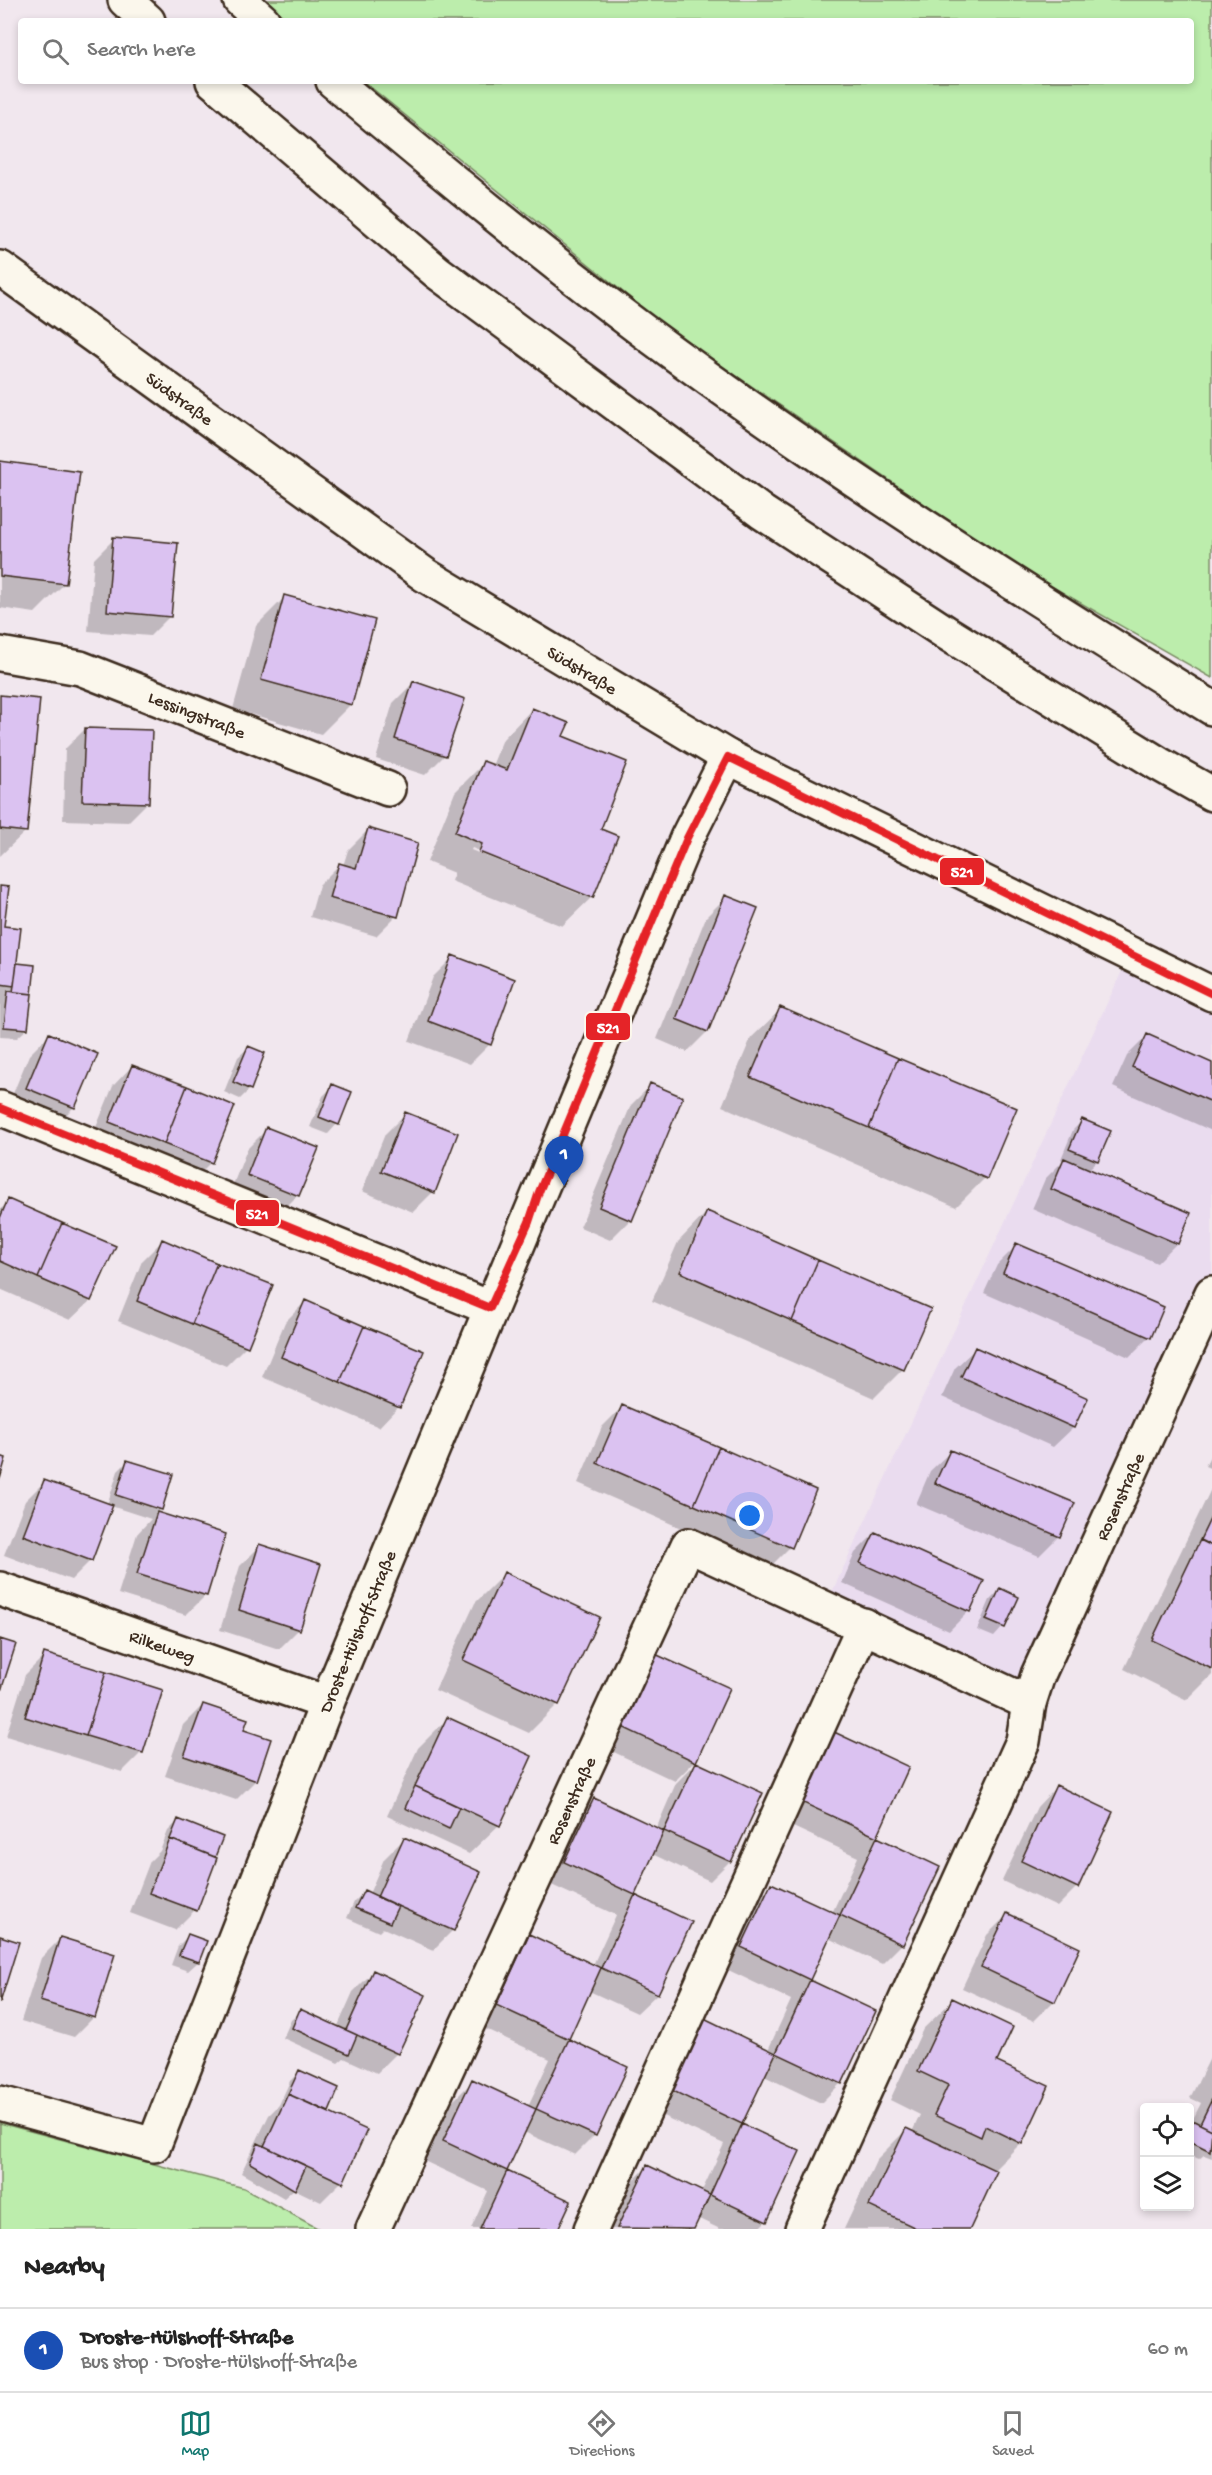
<!DOCTYPE html>
<html lang="en">
<head>
<meta charset="utf-8">
<style>
  :root { --surface:#fff; --page:#f2f2f2; --text:#222; --muted:#767676; --line:#e0e0e0; --accent:#0f766e }
  body { margin:0; font-family:"Gochi Hand",sans-serif; background:var(--page); color:var(--text) }
  .controls { position:absolute; right:18px; bottom:18px; display:grid; overflow:hidden; border-radius:6px; box-shadow:0 3px 9px #0003 }
  .controls button { width:54px; height:54px; display:grid; place-items:center; padding:0; border:0; border-bottom:2px solid var(--line); background:var(--surface); color:var(--text); font:30px sans-serif }
  .you { position:absolute; left:750px; top:1516px; width:21px; height:21px; margin:-15px; border:4px solid #fff; border-radius:50%; background:#1a73e8; box-shadow:0 0 0 9px #1a73e833 }
  .badge { display:grid; place-items:center; width:39px; height:39px; border-radius:50%; background:var(--accent); color:#fff; font-size:20px; font-weight:700 }
  .pin { position:absolute; translate:-50% -50px; filter:drop-shadow(0 2px 3px #0008) }
  .pin::after { content:''; position:absolute; top:32px; width:21px; height:18px; background:inherit; clip-path:polygon(0 0,100% 0,50% 100%) }
  .list { margin:0; padding:0; list-style:none }
  h2 { display:flex; justify-content:space-between; align-items:center; height:78px; margin:0; padding:0 24px; font-size:26px }
  h2 small { font-size:20px; font-weight:400; color:var(--muted) }
  .list li { display:grid; grid-template-columns:39px 1fr auto; gap:18px; align-items:center; box-sizing:border-box; height:84px; padding:0 24px; border-top:2px solid var(--line) }
  .list b { display:block; font-size:22px; white-space:nowrap }
  .list p { margin:0; font-size:20px; white-space:nowrap; color:var(--muted) }
  .list em { font-size:20px; font-style:normal; color:var(--muted) }
  .icon { flex:none; width:33px; height:33px; fill:none; stroke:currentColor; stroke-width:2; stroke-linecap:round; stroke-linejoin:round }
  .map { position:relative; flex:none; width:1212px; height:2229px; overflow:hidden }
  .search { position:absolute; background:var(--surface); box-shadow:0 3px 9px #0003; left:18px; right:18px; top:18px; height:66px; display:flex; align-items:center; gap:15px; box-sizing:border-box; padding:0 21px; border-radius:6px; color:var(--muted); font-size:22px }
  .sheet { height:162px; background:var(--surface) }
  nav { display:flex; justify-content:space-around; align-items:center; box-sizing:border-box; height:84px; border-top:2px solid var(--line); background:var(--surface); font-size:16px; color:var(--muted) }
  nav a { display:grid; justify-items:center; gap:3px }
  nav .on { color:var(--accent) }
  .map>svg:first-child { display:block }
  .built { fill:#eadcef }
  .green { fill:#bcedac; stroke:#7c8c65; stroke-width:1.5 }
  .shadow { fill:#0003; fill-rule:evenodd }
  .building { fill:#dbc2f1; stroke:#3b2a1e; stroke-width:1.5 }
  .lines { fill:none; stroke-linecap:round; stroke-linejoin:round }
  .minor-casing { stroke:#3b2a1e; stroke-width:38 }
  .highway-casing { stroke:#3b2a1e; stroke-width:38 }
  .minor { stroke:#fbf7ec; stroke-width:33 }
  .highway { stroke:#fbf7ec; stroke-width:33 }
  .bus-1-casing { stroke:#fbf7ec; stroke-width:12 }
  .bus-1 { stroke:#e52428; stroke-width:8 }
  .labels { text-anchor:middle; stroke-width:4.5; stroke-linejoin:round; paint-order:stroke }
  .street-label { font-size:18px; fill:#3b2a1e; stroke:#fbf7ec }
  .line-badge { stroke:#fbf7ec; stroke-width:2 }
  .badge-label { font-size:16px; text-anchor:middle; font-weight:bold; fill:#fff }
</style>
</head>
<body>
<div class="map">
<svg width="1212" height="2229" viewBox="0 0 1212 2229">
  <rect width="100%" height="100%" fill="#f1e7ee"/>
  <filter id="ink" filterUnits="userSpaceOnUse"><feTurbulence type="fractalNoise" baseFrequency=".0167" numOctaves="2"/><feDisplacementMap in="SourceGraphic" scale="12" xChannelSelector="R" yChannelSelector="G"/><feConvolveMatrix kernelMatrix="1 2 1 2 8 2 1 2 1" color-interpolation-filters="sRGB"/></filter>
  <g filter="url(#ink)">
    <path class="built" d="M1130,954L1212,994V1293L1029,1703L825,1607Z"/>
    <path class="green" d="M263,0H1212V678L1009,562L671,331L363,81H1191V21H289Z
      M0,2123L244,2188L319,2229H0Z"/>
    <path class="shadow" d="M0,463L64,584L35,613L0,608Z
      M114,539L170,616L150,636L88,631L94,559Z
      M285,597L350,705L321,734L233,709L256,626Z
      M413,683L445,755L425,775L376,759L393,703Z
      M0,697L26,831L0,856Z
      M532,709L561,736L599,830L592,897L562,926L451,881L454,873L427,862L455,792L484,763L492,766L503,739ZM472,848L579,891V894L471,850Z
      M85,729L148,802L128,822L63,820L65,749Z
      M368,830L396,916L376,936L310,917L319,885L339,865L343,866L348,850Z
      M0,887L2,927L15,967L17,965L27,1029L17,1038L0,1037Z
      M726,897L707,1032L687,1052L657,1039L706,917Z
      M453,957L490,1044L470,1064L409,1041L433,977Z
      M781,1009L985,1178L956,1207L722,1106L751,1038Z
      M49,1035L74,1107L54,1127L7,1108L29,1055Z
      M1147,1036L1212,1065V1131L1113,1087L1127,1056Z
      M248,1048L250,1089L240,1099L224,1092L238,1057Z
      M132,1066L211,1162L191,1182L90,1142L113,1086Z
      M651,1085L630,1220L610,1240L580,1227L631,1105Z
      M333,1086L337,1124L328,1134L310,1127L323,1096Z
      M405,1114L433,1192L413,1212L362,1191L385,1134Z
      M1083,1120L1097,1161L1088,1170L1189,1214L1177,1243L1157,1263L1032,1209L1045,1179L1064,1160L1061,1159L1073,1130Z
      M267,1129L298,1195L278,1215L229,1195L247,1149Z
      M9,1201L90,1301L70,1320L0,1289V1210Z
      M707,1212L903,1369L874,1398L652,1301L678,1242Z
      M162,1241L246,1346L226,1366L118,1321L142,1261Z
      M1017,1245L1149,1337L1129,1357L984,1293L997,1265Z
      M305,1302L398,1407L379,1427L262,1377L285,1322Z
      M975,1349L1086,1398L1073,1428L1053,1447L942,1397L955,1368Z
      M622,1407L790,1547L770,1567L578,1483L602,1427Z
      M950,1452L1059,1536L1039,1556L916,1504L930,1471Z
      M1212,1452V1469L1205,1466Z
      M127,1462L160,1509L156,1513L224,1535L206,1595L186,1615L118,1594L137,1534L151,1519L111,1506L91,1560L71,1580L4,1555L25,1501L45,1481L107,1505L118,1471Z
      M1212,1487V1675L1187,1700L1124,1669Z
      M875,1533L969,1611L949,1631L842,1583L855,1553Z
      M260,1546L299,1629L279,1649L220,1630L240,1566Z
      M504,1574L558,1704L529,1733L435,1690L475,1603Z
      M1000,1590L1017,1597L1003,1627L994,1637L977,1630L990,1600Z
      M45,1655L142,1752L122,1772L6,1736L25,1675Z
      M634,1675L695,1761L675,1781L601,1746Z
      M203,1705L242,1731L256,1780L236,1800L165,1776L183,1725Z
      M447,1719L499,1825L469,1854L387,1816L418,1748Z
      M812,1752L907,1768L875,1838L938,1867L902,1944L882,1964L828,1938L808,1980L874,2011L841,2083L821,2103L764,2076L740,2125L798,2152L766,2221L758,2229H720L697,2218L692,2229H607L627,2187L647,2167L701,2193L724,2144L652,2111L685,2040L768,2050L791,2000L722,1967L752,1905L772,1885L832,1913L858,1857L780,1821Z
      M696,1763L730,1861L710,1881L652,1854L633,1896L690,1923L657,1994L637,2013L589,1991L567,2039L626,2067L595,2135L575,2155L524,2132L505,2171L569,2202L557,2229H471L488,2191L424,2161L453,2101L473,2081L528,2106L550,2059L477,2025L509,1955L529,1935L593,1965L616,1915L545,1882L574,1820L594,1800L656,1829L676,1783Z
      M1056,1787L1077,1887L1057,1907L1002,1881L1037,1807Z
      M178,1821L221,1838L195,1910L175,1930L130,1913L150,1861L160,1851L168,1831Z
      M404,1839L453,1930L433,1950L383,1928L379,1932L347,1918L354,1902L364,1892L369,1894L384,1859Z
      M1007,1915L1054,2001L1034,2021L962,1988L987,1935Z
      M188,1936L205,1942L198,1962L188,1971L171,1965L178,1946Z
      M61,1938L94,2017L74,2037L21,2021L41,1958Z
      M373,1972L397,2053L377,2073L344,2058L338,2063L283,2038L291,2020L301,2011L337,2028L353,1992Z
      M953,2000L995,2062L1021,2143L993,2171L968,2229H844L877,2159L906,2130L912,2132L920,2115L890,2100L923,2029Z
      M1212,2054V2158L1204,2155L1199,2159L1190,2155V2120L1192,2121L1201,2103L1190,2098Z
      M300,2071L337,2089L327,2113L341,2182L321,2202L294,2189L284,2198L241,2173L269,2115L279,2105L290,2081Z"/>
    <path class="building" d="M0,461L80,472L66,584L0,576Z
      M113,537L178,543L171,617L107,611Z
      M284,595L375,620L352,705L261,680Z
      M413,681L465,699L446,756L395,739Z
      M0,695L40,699L27,832L0,829Z
      M532,708L569,723L563,736L627,762L601,829L618,836L593,898L479,852L482,844L455,832L483,761L507,770Z
      M85,728L152,730L149,803L82,801Z
      M368,828L418,843L398,917L329,898L339,863L356,868Z
      M0,886L9,887L4,926L21,928L14,986L0,984Z
      M725,895L758,908L708,1032L676,1019Z
      M452,955L515,979L491,1045L428,1021Z
      M17,963L35,965L32,994L13,992Z
      M8,991L32,994L28,1029L4,1027Z
      M780,1007L898,1058L869,1128L750,1077Z
      M49,1033L98,1054L75,1108L26,1088Z
      M1147,1034L1212,1063V1102L1132,1067Z
      M248,1046L265,1053L251,1090L233,1082Z
      M898,1058L1017,1108L987,1179L869,1128Z
      M132,1065L187,1086L164,1144L109,1122Z
      M650,1083L683,1097L632,1221L599,1207Z
      M332,1084L352,1092L339,1125L319,1117Z
      M187,1086L235,1106L212,1163L164,1144Z
      M405,1112L458,1133L435,1193L381,1171Z
      M1082,1119L1111,1131L1098,1161L1069,1149Z
      M266,1127L319,1148L299,1196L247,1175Z
      M1064,1158L1191,1213L1178,1244L1051,1189Z
      M8,1199L62,1223L38,1278L0,1261V1218Z
      M707,1211L818,1260L792,1321L680,1272Z
      M62,1223L116,1246L91,1301L38,1278Z
      M162,1239L217,1263L192,1324L137,1301Z
      M1016,1243L1164,1307L1151,1338L1003,1273Z
      M818,1260L931,1309L904,1370L792,1321Z
      M217,1263L273,1285L248,1347L192,1324Z
      M305,1300L364,1326L340,1382L281,1357Z
      M364,1326L424,1351L400,1408L340,1382Z
      M975,1347L1088,1398L1074,1428L961,1377Z
      M622,1405L719,1447L694,1505L597,1463Z
      M719,1447L816,1490L792,1548L694,1505Z
      M950,1450L1075,1503L1060,1537L935,1483Z
      M0,1456L6,1458L0,1479Z
      M127,1460L173,1474L162,1510L116,1495Z
      M44,1480L113,1505L92,1561L23,1535Z
      M157,1512L226,1534L207,1596L137,1574Z
      M1212,1515V1546L1200,1540Z
      M875,1532L984,1581L970,1612L860,1563Z
      M1200,1540L1212,1546V1669L1152,1640Z
      M259,1544L321,1564L300,1630L239,1610Z
      M504,1572L600,1617L559,1705L463,1660Z
      M1000,1588L1019,1597L1005,1628L986,1620Z
      M0,1639L16,1644L0,1694Z
      M44,1653L106,1672L86,1736L25,1717Z
      M653,1653L730,1688L696,1762L620,1726Z
      M106,1672L163,1690L143,1753L86,1736Z
      M203,1704L248,1719L244,1730L271,1739L257,1781L184,1756Z
      M447,1717L532,1756L500,1826L415,1786Z
      M832,1731L909,1767L877,1837L799,1801Z
      M696,1762L763,1793L731,1862L664,1831Z
      M1056,1785L1113,1812L1078,1888L1021,1861Z
      M415,1786L459,1807L449,1829L405,1808Z
      M594,1798L664,1831L635,1895L564,1862Z
      M178,1819L223,1837L215,1857L170,1839Z
      M404,1837L481,1872L454,1931L377,1897Z
      M877,1837L940,1867L903,1945L840,1915Z
      M170,1839L217,1858L197,1911L149,1893Z
      M771,1883L840,1915L810,1980L741,1947Z
      M364,1890L398,1906L390,1923L355,1908Z
      M635,1895L692,1922L658,1994L601,1968Z
      M1007,1913L1080,1948L1055,2002L981,1967Z
      M188,1934L207,1941L199,1962L179,1955Z
      M529,1934L601,1968L569,2039L496,2005Z
      M0,1936L19,1942L0,2003Z
      M60,1937L115,1954L95,2018L40,2001Z
      M373,1970L426,1995L398,2054L346,2030Z
      M810,1980L876,2011L842,2084L776,2053Z
      M952,1998L1013,2027L997,2062L1049,2086L1022,2144L985,2126L981,2137L934,2115L948,2085L918,2071Z
      M300,2009L357,2035L349,2054L292,2028Z
      M704,2018L776,2053L742,2124L671,2090Z
      M569,2039L628,2067L596,2136L536,2109Z
      M299,2070L339,2088L329,2112L288,2094Z
      M472,2079L536,2109L507,2171L443,2141Z
      M288,2094L367,2130L343,2183L264,2146Z
      M1212,2099V2130L1200,2124Z
      M1190,2119L1212,2130L1210,2151L1190,2141Z
      M742,2124L800,2151L767,2222L710,2195Z
      M906,2128L997,2171L970,2229H918L869,2206Z
      M258,2143L306,2166L295,2190L250,2163Z
      M647,2165L710,2195L694,2229L617,2228Z
      M507,2171L571,2201L558,2229H480Z"/>
    <g class="lines">
      <g class="minor-casing">
        <g id="minor">
          <path id="s1" d="M0,268L425,575L728,757L1212,994"/>
          <path id="s2" d="M0,654L80,668L388,789"/>
          <path d="M0,1108L490,1308"/>
          <path id="s3" d="M0,1589L327,1703"/>
          <path id="s4" d="M0,2103L154,2145L327,1703L687,838L728,757"/>
          <path id="s5" d="M373,2229L688,1545L1029,1703"/>
          <path d="M591,2229L864,1625"/>
          <path id="s6" d="M802,2229L1023,1741L1029,1703L1038,1675L1212,1293"/>
        </g>
      </g>
      <g class="highway-casing">
        <path id="highway" d="M125,0L148,21
          M240,0L263,21
          M213,81L437,272L763,513L945,632L1159,764L1212,794
          M333,81C436,167 539,253 646,333C828,468 1020,589 1212,708"/>
      </g>
      <use href="#minor" class="minor"/>
      <use href="#highway" class="highway"/>
      <g class="bus-1-casing">
        <path id="bus-1" d="M0,1108L490,1308L529,1222L539,1192L687,838L728,757L1212,994"/>
      </g>
      <use href="#bus-1" class="bus-1"/>
    </g>
  </g>
  <g class="labels">
    <g class="street-label">
      <text dy="6" stroke="none"><textPath href="#s1" startOffset="222">Südstraße</textPath></text>
      <text dy="6" stroke="none"><textPath href="#s1" startOffset="708">Südstraße</textPath></text>
      <text dy="6" stroke="none"><textPath href="#s2" startOffset="207">Lessingstraße</textPath></text>
      <text dy="6" stroke="none"><textPath href="#s6" startOffset="800">Rosenstraße</textPath></text>
      <text dy="6" stroke="none"><textPath href="#s4" startOffset="712">Droste-Hülshoff-Straße</textPath></text>
      <text dy="6" stroke="none"><textPath href="#s3" startOffset="172">Rilkeweg</textPath></text>
      <text dy="6" stroke="none"><textPath href="#s5" startOffset="472">Rosenstraße</textPath></text>
    </g>
  </g>
  <g class="line-badge">
    <rect x="939" y="857" width="46" height="29" rx="6" fill="#e52428"/>
    <rect x="585" y="1012" width="46" height="29" rx="6" fill="#e52428"/>
    <rect x="235" y="1199" width="45" height="28" rx="6" fill="#e52428"/>
  </g>
  <g class="badge-label">
    <text x="962" y="877">521</text>
    <text x="608" y="1033">521</text>
    <text x="257" y="1219">521</text>
  </g>
</svg>
<div class="controls">
<button><svg class="icon" aria-label="locate" viewBox="0 0 24 24"><circle cx="12" cy="12" r="6"/><path d="M12 2v4M12 18v4M2 12h4M18 12h4"/></svg></button>
<button><svg class="icon" aria-label="layers" viewBox="0 0 24 24"><path d="M12 4l9 5-9 5-9-5zM3 14l9 5 9-5"/></svg></button>
</div>
<div class="you"></div>
<div class="pin badge" style="left:564px;top:1186px;background:#1a4fb4">1</div>
<div class="search"><svg class="icon" aria-label="search" viewBox="0 0 24 24"><circle cx="10" cy="10" r="6"/><path d="M15 15l6 6"/></svg>Search here</div>
</div>
<section class="sheet">
<h2>Nearby<small></small></h2>
<ul class="list">
<li><span class="badge" style="background:#1a4fb4">1</span><div><b>Droste-Hülshoff-Straße</b><p>Bus stop · Droste-Hülshoff-Straße</p></div><em>60 m</em></li>
</ul>
</section>
<nav>
<a class="on"><svg class="icon" aria-label="map" viewBox="0 0 24 24"><path d="M3 6l6-2 6 2 6-2v14l-6 2-6-2-6 2zM9 4v14M15 6v14"/></svg>Map</a>
<a><svg class="icon" aria-label="directions" viewBox="0 0 24 24"><path d="M12 3l9 9-9 9-9-9zM9 14v-3h6M13 9l2 2-2 2"/></svg>Directions</a>
<a><svg class="icon" aria-label="saved" viewBox="0 0 24 24"><path d="M7 4h10v16l-5-4-5 4z"/></svg>Saved</a>
</nav>
</body>
</html>
